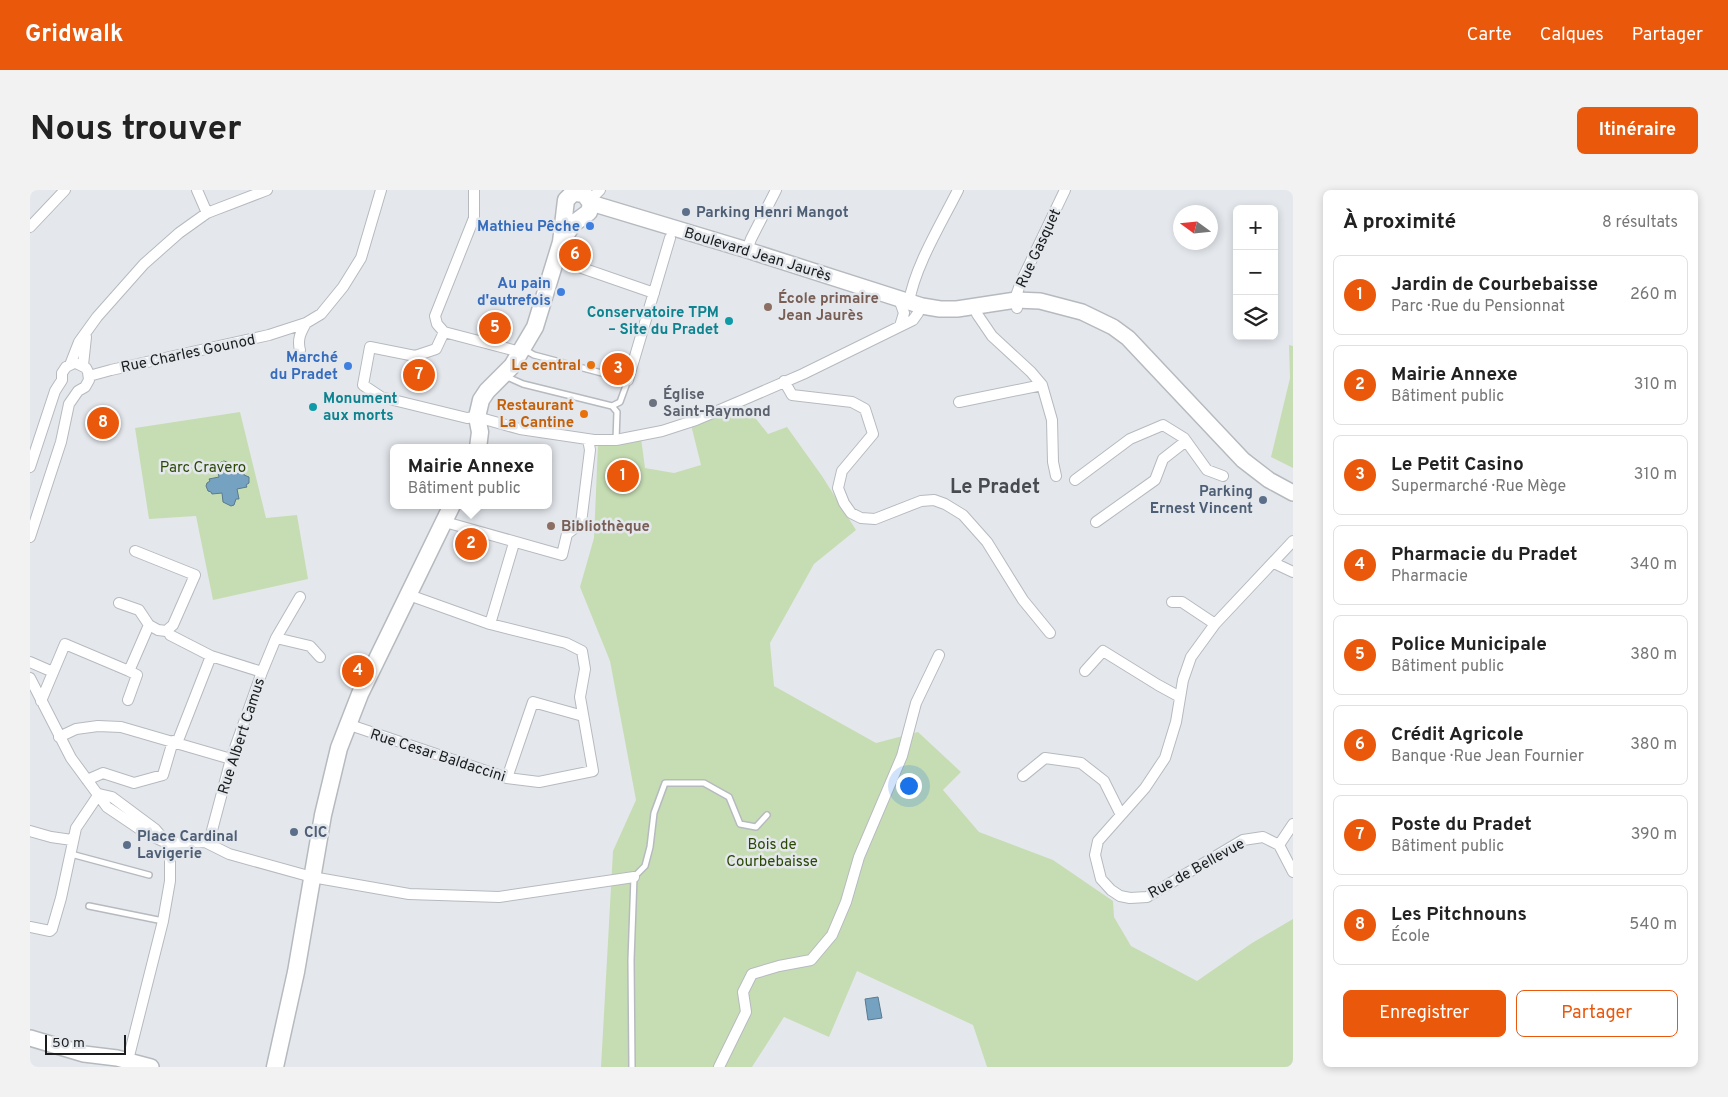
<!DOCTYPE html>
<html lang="fr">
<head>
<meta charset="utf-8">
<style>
  :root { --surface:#fff; --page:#f2f2f2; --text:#222; --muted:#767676; --line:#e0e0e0; --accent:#ea580c }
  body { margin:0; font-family:Overpass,sans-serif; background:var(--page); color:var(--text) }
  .controls { position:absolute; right:15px; top:15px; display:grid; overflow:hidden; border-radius:8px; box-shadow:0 2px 8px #0003 }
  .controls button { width:45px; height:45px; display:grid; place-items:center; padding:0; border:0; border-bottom:1px solid var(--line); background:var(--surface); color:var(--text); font:25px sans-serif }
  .compass { position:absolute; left:1143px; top:15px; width:45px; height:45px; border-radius:50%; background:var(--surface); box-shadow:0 2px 8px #0003; rotate:285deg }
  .scale { position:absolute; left:15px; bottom:12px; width:81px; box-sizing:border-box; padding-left:5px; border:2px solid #1a1c1d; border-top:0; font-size:14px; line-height:18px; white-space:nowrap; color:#1a1c1d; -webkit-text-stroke:4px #e4e8ed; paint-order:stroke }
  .you { position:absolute; left:878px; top:595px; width:18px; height:18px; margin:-12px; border:4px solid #fff; border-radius:50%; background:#1a73e8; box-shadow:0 0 0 8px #1a73e833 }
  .badge { display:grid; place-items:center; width:32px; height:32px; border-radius:50%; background:var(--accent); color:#fff; font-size:16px; font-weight:700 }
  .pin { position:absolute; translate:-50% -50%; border:2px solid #fff; box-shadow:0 1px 5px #0006 }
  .popup { position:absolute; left:360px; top:254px; width:162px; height:65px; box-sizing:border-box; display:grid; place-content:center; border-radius:8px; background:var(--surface); filter:drop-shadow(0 1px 4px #0005); font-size:16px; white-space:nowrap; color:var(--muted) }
  .popup b { font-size:19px; color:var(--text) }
  .popup::after { content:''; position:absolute; left:50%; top:100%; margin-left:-10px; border:10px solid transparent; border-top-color:var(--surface) }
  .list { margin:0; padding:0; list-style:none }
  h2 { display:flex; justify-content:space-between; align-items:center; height:65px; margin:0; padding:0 20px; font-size:21px }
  h2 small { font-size:16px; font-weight:400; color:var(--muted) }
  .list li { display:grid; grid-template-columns:32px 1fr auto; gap:15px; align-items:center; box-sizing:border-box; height:80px; margin:0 10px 10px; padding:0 10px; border:1px solid var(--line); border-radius:8px }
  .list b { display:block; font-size:19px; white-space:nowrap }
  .list p { margin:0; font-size:16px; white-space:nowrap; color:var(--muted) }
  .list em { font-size:16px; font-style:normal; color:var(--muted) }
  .actions { display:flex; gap:10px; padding:15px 20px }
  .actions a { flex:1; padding:11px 0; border:1px solid var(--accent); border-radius:8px; text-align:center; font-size:18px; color:var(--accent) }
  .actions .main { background:var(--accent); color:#fff }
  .icon { flex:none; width:28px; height:28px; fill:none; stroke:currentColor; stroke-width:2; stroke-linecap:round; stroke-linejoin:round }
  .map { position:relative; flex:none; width:1263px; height:877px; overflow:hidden; border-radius:8px }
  header { display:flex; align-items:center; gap:30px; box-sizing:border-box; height:70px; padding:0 25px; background:var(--accent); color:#fff }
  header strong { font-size:24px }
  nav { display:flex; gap:28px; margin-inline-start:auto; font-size:18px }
  .intro { display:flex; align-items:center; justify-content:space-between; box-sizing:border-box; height:120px; padding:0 30px }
  h1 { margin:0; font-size:35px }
  .button { padding:12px 22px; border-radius:8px; background:var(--accent); color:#fff; font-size:18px; font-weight:700 }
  main { display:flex; gap:30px; padding:0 30px }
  aside { flex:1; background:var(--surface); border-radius:8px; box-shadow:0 2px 8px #0003 }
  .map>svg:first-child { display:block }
  .green { fill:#c6ddb3 }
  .water { fill:#75a2c0; stroke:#5a7a8f }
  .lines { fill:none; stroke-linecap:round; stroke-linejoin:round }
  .lane-casing { stroke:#b6babf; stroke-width:8 }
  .street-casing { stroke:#b6babf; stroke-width:12 }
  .secondary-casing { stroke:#b6babf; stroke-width:18 }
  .primary-casing { stroke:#b6babf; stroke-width:19 }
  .lane { stroke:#fff; stroke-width:5 }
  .street { stroke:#fff; stroke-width:10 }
  .secondary { stroke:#fff; stroke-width:15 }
  .primary { stroke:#fff; stroke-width:16 }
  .service-dot { fill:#5c6f8a; stroke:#e4e8ed; stroke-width:2 }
  .shop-dot { fill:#3f7fe0; stroke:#e4e8ed; stroke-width:2 }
  .education-dot { fill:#8d6e63; stroke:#e4e8ed; stroke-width:2 }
  .culture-dot { fill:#0f9aa8; stroke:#e4e8ed; stroke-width:2 }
  .food-dot { fill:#e8710a; stroke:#e4e8ed; stroke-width:2 }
  .worship-dot { fill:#6b7280; stroke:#e4e8ed; stroke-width:2 }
  .labels { text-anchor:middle; stroke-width:5; stroke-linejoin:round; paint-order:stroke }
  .service-label { font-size:15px; font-weight:bold; fill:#4e5e75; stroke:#e4e8ed; text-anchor:start }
  .shop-label { font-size:15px; font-weight:bold; fill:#366cbe; stroke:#e4e8ed; text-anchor:end }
  .street-label { font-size:15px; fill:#1a1c1d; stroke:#e4e8ed }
  .education-label { font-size:15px; font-weight:bold; fill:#785e54; stroke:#e4e8ed; text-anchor:start }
  .culture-label { font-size:15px; font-weight:bold; fill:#0d838f; stroke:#e4e8ed; text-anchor:end }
  .food-label { font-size:15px; font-weight:bold; fill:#c56008; stroke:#e4e8ed; text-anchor:end }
  .worship-label { font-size:15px; font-weight:bold; fill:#5b616d; stroke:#e4e8ed; text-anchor:start }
  .park-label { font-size:15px; fill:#2b4805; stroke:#e4e8ed }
  .district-label { font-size:20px; font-weight:bold; fill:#484b4f; stroke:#e4e8ed }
</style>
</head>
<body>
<header>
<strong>Gridwalk</strong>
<nav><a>Carte</a><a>Calques</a><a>Partager</a></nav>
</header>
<div class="intro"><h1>Nous trouver</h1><a class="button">Itinéraire</a></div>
<main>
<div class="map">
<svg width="1263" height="877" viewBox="0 0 1263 877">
  <rect width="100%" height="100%" fill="#e4e8ed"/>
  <path class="green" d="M1259,155L1263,156V278L1241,267L1260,188Z
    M716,216L738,244L757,237L792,286L826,340L784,374L740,453L744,496L846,553L888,542L931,582L913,600L949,642L1023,670L1083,711L1084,727L1101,756L1167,791L1222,753L1263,729V877H957L943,835L827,781L799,847L754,827L722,877H571L583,661L606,610L580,471L550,397L564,348L568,254L611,248L615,278L644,283L671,275L661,235Z
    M210,222L236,328L267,325L278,389L183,410L166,326L119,329L105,238Z"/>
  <path class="water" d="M194,271L202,274L204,284L214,282V285L219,287V293L216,295L217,297L207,299L209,309H206L204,315L201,316L193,312L192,303L182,304L181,302L178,301L176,296L177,293L180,291L179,289L189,287L187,278L191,272Z
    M848,807L852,828L838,830L835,809Z"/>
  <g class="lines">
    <g class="lane-casing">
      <path id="lane" d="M495,160L504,165L598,190L590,212L582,216
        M475,186L493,194L582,216L587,222L586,250
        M41,664L119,685
        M59,716L133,731
        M602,877L601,770L604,687L615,676L620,657L624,623L635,593H674L699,607L710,634L726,637L737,625"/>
    </g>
    <g class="street-casing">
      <path id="street" d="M167,0L177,23
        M560,10L570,0
        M0,37L35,0
        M717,60L721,49L746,0
        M526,69L624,103
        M869,109L874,123L870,136
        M879,112C885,76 911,34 928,0
        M946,117L947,124L962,146L1001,182L1012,195L1022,230L1023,272L1026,286
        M987,118L986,106L991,92L1035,0
        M414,142L407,134L405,126L444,28V0
        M270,160C267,149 271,142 276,133
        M490,165L483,160L414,142L406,159L385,166L340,157L333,195L351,207L437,228L447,227L490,239L564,250H586L632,241L666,230L713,210L773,184L883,130L888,123
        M40,175L49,152L67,127L114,74L149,43L177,23L237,0
        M53,175L56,147
        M59,186L81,180L239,145L276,133L291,124L313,97L331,68L351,0
        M598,190L640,48
        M754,191L762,205L822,212L835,219L843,244L812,281L808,298L814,313L821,323L831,328L845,329L891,311L904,310L915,314L933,325L957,352L993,410L1020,443
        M929,212L1012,195
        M0,277L25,201L32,190V183L36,177L44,173L48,174L56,178L58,182L59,190L55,197L48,201L39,214L31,252L0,347
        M1045,290L1100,249L1133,235L1154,248L1177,280L1193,286
        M415,332L532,365L537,344L551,333L560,260L558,249
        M1066,332L1125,290L1133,269L1156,251
        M1263,351L1185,434L1161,467L1153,490L1146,532L1135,568L1115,598L1068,651L1065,665L1071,689L1081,700L1090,706L1100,708L1117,707L1213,650L1233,647L1249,655L1263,682
        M105,361L165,385L143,435L136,441L128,440L119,435
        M1244,373L1263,382
        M1142,412H1152L1185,434
        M460,434L484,353
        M140,445L181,466L232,482
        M246,448L280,456L290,467
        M0,472L23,482
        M1055,481L1073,461L1128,495L1150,507
        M0,488L41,568L77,617L117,644L137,653L175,652L180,648L201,569L232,482L246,448L270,407
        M98,510L107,485L99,481
        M11,511L35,454L99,481L119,435L109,420L89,413
        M317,534L477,588L509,592L563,581L550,507L555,479L552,461L536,453L460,434L379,405
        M29,547L46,539L68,536L91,537L201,569
        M147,553L181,466
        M993,586L1015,568L1051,573L1074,591L1091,625
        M477,588L503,512L553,526
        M57,590L73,583L104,593L133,585L143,551
        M69,604L82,607L125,639L137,653L140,661V691L133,731L98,870
        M0,641L21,647L42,650
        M175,652L199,664L282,687L379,704L469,707L604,687
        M1249,655L1263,634
        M0,737L20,741L22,739L31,708L46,638L69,604
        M689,877L716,822L713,802L722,784L749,776L781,770L802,745L816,712L829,667L872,566L886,513L909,465"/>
    </g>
    <g class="secondary-casing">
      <path id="secondary" d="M561,13L717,60L892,116L910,119H927L986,110L1010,111L1052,122L1083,137L1098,148L1213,270L1239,290L1263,303
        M0,848L54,864L87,868L121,877"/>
    </g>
    <g class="primary-casing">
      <path id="primary" d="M448,258L450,242L447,227L451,210L457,201L482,176L505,137L531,52L536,10L542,4L546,3L554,4L561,13L559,22L543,34L531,52
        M245,877L266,782L293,625L309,558L330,504L422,315"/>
    </g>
    <use href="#lane" class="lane"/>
    <use href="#street" class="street"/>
    <use href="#secondary" class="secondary"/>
    <use href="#primary" class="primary"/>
  </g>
  <g class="service-dot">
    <circle cx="656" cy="22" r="5"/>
    <circle cx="1233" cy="310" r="5"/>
    <circle cx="264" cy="642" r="5"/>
    <circle cx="97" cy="655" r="5"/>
  </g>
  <g class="shop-dot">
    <circle cx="560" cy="36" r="5"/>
    <circle cx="531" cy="102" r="5"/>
    <circle cx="318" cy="176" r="5"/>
  </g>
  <g class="education-dot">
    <circle cx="738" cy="117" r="5"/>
    <circle cx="521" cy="336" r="5"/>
  </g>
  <g class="culture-dot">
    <circle cx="699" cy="131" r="5"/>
    <circle cx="283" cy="217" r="5"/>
  </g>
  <g class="food-dot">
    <circle cx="561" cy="175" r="5"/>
    <circle cx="554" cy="224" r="5"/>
  </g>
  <circle class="worship-dot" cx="623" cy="213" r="5"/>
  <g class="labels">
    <g class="service-label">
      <text x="666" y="27">Parking Henri Mangot</text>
      <text x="1223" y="306" text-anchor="end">Parking<tspan x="1223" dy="17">Ernest Vincent</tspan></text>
      <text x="274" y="647">CIC</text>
      <text x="107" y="651">Place Cardinal<tspan x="107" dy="17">Lavigerie</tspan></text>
    </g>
    <g class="shop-label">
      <text x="550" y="41">Mathieu Pêche</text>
      <text x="521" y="98">Au pain<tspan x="521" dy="17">d'autrefois</tspan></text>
      <text x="308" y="172">Marché<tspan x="308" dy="17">du Pradet</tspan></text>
    </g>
    <g class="street-label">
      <text transform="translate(1008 58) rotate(-65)" y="5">Rue Gasquet</text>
      <text transform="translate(728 64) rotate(17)" y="5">Boulevard Jean Jaurès</text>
      <text transform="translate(158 163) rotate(-12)" y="5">Rue Charles Gounod</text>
      <text transform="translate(211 546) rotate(-72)" y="5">Rue Albert Camus</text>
      <text transform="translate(408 565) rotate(18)" y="5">Rue Cesar Baldaccini</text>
      <text transform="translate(1166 678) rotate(-29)" y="5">Rue de Bellevue</text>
    </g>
    <g class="education-label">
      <text x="748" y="113">École primaire<tspan x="748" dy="17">Jean Jaurès</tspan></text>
      <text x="531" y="341">Bibliothèque</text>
    </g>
    <g class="culture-label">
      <text x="689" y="127">Conservatoire TPM<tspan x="689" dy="17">– Site du Pradet</tspan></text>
      <text x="293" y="213" text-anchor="start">Monument<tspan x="293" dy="17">aux morts</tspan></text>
    </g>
    <g class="food-label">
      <text x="551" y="180">Le central</text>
      <text x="544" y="220">Restaurant<tspan x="544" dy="17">La Cantine</tspan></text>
    </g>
    <g class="worship-label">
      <text x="633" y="209">Église<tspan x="633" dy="17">Saint-Raymond</tspan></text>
    </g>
    <g class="park-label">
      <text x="173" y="282">Parc Cravero</text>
      <text x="742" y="659">Bois de<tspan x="742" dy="17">Courbebaisse</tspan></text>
    </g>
    <g class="district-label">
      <text x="965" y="303">Le Pradet</text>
    </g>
  </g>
</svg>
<div class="controls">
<button>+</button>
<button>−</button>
<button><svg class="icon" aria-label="layers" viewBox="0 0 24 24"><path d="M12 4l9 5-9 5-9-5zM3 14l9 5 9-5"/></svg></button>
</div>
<svg class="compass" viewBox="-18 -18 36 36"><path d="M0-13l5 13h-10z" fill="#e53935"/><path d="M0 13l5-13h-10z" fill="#767676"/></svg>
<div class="scale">50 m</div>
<div class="you"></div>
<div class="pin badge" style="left:593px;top:286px">1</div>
<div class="pin badge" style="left:441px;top:354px">2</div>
<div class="popup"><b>Mairie Annexe</b>Bâtiment public</div>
<div class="pin badge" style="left:588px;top:179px">3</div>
<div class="pin badge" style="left:328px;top:481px">4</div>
<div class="pin badge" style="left:465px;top:138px">5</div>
<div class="pin badge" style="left:545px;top:65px">6</div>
<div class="pin badge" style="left:389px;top:185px">7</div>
<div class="pin badge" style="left:73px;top:233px">8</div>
</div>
<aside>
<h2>À proximité<small>8 résultats</small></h2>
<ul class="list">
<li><span class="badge">1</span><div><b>Jardin de Courbebaisse</b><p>Parc · Rue du Pensionnat</p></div><em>260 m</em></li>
<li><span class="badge">2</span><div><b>Mairie Annexe</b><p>Bâtiment public</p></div><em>310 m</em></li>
<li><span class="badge">3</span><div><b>Le Petit Casino</b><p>Supermarché · Rue Mège</p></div><em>310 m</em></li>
<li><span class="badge">4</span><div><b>Pharmacie du Pradet</b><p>Pharmacie</p></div><em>340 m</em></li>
<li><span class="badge">5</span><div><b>Police Municipale</b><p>Bâtiment public</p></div><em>380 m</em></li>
<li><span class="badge">6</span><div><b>Crédit Agricole</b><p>Banque · Rue Jean Fournier</p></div><em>380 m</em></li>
<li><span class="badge">7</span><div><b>Poste du Pradet</b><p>Bâtiment public</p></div><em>390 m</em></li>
<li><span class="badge">8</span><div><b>Les Pitchnouns</b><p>École</p></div><em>540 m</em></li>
</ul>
<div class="actions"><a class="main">Enregistrer</a><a>Partager</a></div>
</aside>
</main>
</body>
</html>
